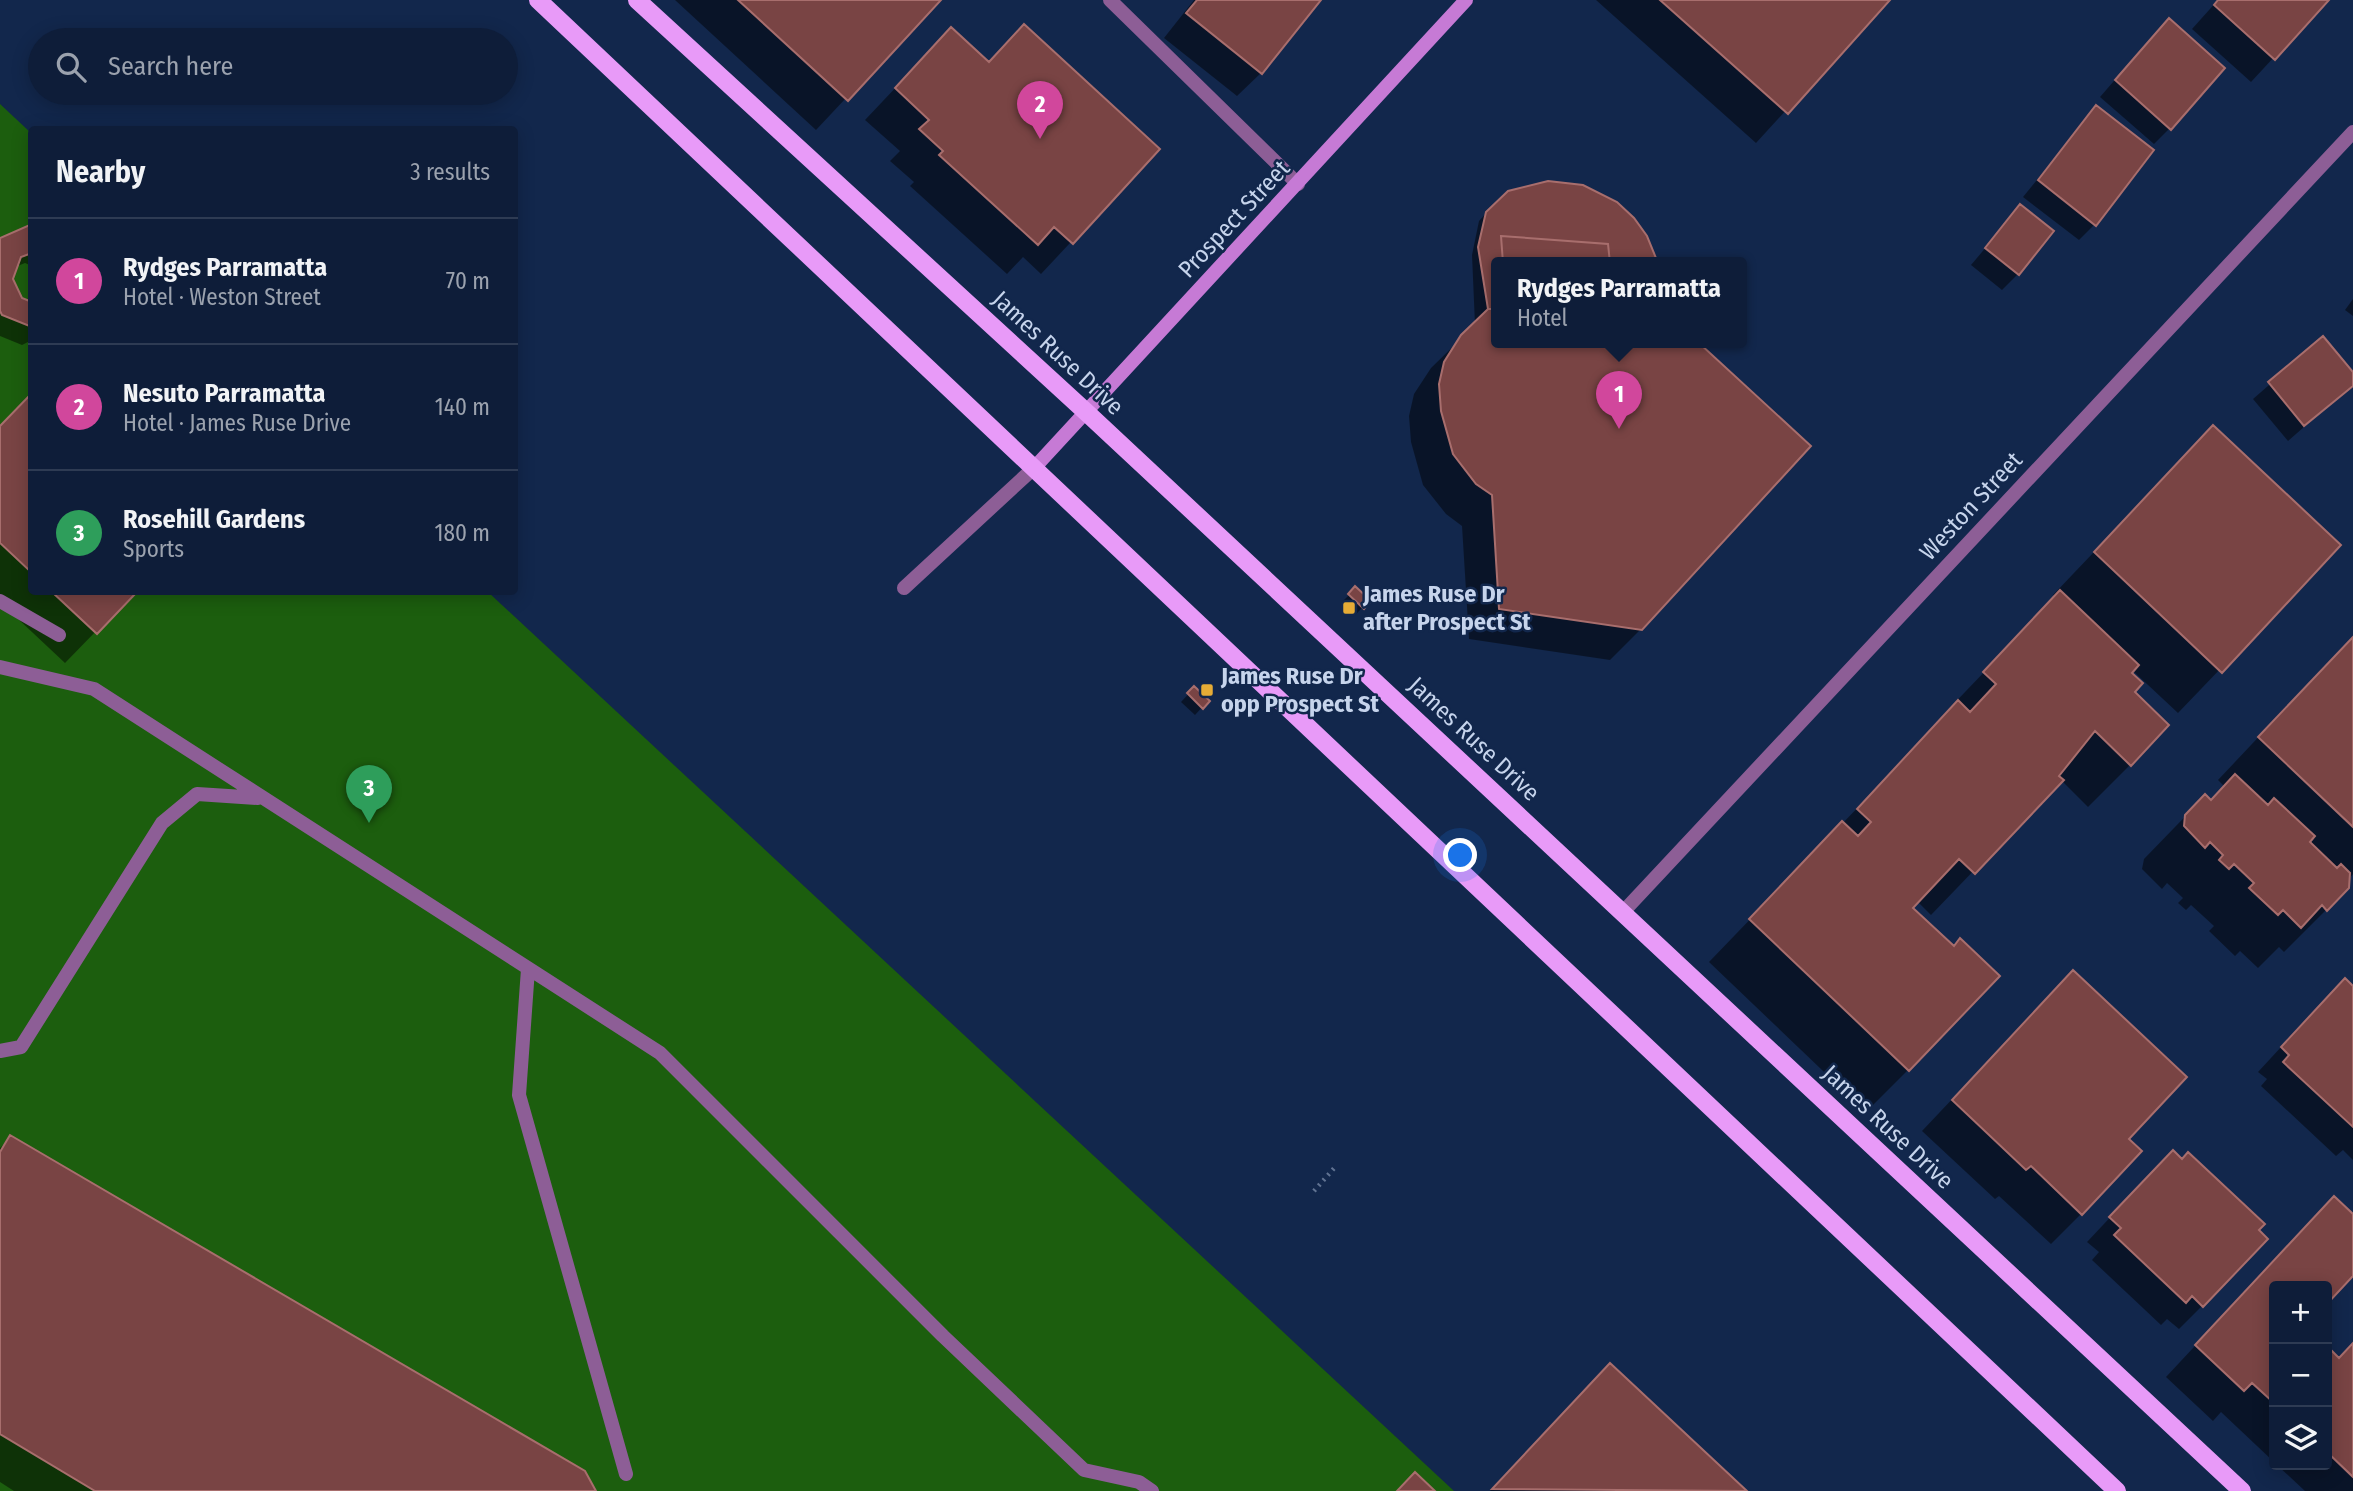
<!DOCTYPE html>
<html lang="en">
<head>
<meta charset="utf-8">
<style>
  :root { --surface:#0e1d39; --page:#172641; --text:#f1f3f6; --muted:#9ba2ae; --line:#2e3b53; --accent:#2563eb }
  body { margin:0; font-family:"Fira Sans Condensed",sans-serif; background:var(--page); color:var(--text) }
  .controls { position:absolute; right:21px; bottom:21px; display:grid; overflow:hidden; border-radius:7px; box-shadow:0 4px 18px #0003 }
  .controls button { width:63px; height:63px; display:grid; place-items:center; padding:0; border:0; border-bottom:2px solid var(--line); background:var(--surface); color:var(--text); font:35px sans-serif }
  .you { position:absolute; left:1461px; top:856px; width:24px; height:24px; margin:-18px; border:5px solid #fff; border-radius:50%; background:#1a73e8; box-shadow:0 0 0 10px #1a73e833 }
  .badge { display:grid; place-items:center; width:46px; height:46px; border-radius:50%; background:var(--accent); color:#fff; font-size:23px; font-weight:700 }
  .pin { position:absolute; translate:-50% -58px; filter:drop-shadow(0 2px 4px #0008) }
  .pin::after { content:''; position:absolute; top:37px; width:24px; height:21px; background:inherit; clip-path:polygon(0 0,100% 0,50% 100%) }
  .popup { position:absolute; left:1491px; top:257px; width:256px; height:91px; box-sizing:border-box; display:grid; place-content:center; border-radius:7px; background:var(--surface); filter:drop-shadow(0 2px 5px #0005); font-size:23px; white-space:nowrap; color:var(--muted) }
  .popup b { font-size:26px; color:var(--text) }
  .popup::after { content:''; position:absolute; left:50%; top:100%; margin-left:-14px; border:14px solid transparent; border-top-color:var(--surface) }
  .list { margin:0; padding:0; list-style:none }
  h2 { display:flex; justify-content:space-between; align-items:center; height:91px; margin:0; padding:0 28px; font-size:30px }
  h2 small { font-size:23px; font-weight:400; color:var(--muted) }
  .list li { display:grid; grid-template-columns:46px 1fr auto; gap:21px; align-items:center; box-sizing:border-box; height:126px; padding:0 28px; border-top:2px solid var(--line) }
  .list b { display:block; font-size:26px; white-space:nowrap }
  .list p { margin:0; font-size:23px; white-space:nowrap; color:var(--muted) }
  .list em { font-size:23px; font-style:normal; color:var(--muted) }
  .icon { flex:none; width:38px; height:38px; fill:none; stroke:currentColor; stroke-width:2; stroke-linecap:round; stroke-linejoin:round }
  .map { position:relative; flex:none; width:2353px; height:1491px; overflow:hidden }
  .search { position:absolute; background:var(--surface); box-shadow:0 4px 18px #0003; left:28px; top:28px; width:490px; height:77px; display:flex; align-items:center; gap:18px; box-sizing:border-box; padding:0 24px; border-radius:38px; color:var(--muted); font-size:26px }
  .panel { position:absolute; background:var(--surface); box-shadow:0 4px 18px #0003; left:28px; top:126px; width:490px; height:469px; border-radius:7px }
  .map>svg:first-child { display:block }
  .green { fill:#1c5e0e }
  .shadow { fill:#0007 }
  .building { fill:#794444; stroke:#a86e6d; stroke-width:2 }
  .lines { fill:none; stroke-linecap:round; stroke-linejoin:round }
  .path { stroke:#617392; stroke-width:4.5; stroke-dasharray:2 5; stroke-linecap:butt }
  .lane { stroke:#8d5e96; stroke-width:14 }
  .street { stroke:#8d5e96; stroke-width:14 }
  .secondary { stroke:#c67ad5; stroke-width:14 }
  .primary { stroke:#e89af8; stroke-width:18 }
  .poi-dot { fill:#e6ac36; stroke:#12274c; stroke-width:2.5 }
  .labels { text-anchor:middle; stroke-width:5; stroke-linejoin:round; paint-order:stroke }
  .street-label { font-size:24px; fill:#c6d4ec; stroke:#12274c }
  .poi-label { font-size:24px; font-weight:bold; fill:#c6d4ec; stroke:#12274c; text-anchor:start }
</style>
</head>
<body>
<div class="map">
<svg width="2353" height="1491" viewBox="0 0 2353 1491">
  <rect width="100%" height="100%" fill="#12274c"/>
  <path class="green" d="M0,104L31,133L32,592H488L1454,1491H0Z"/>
  <path class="shadow" d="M675,0H938L816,130Z
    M1194,0H1319L1261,73L1237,96L1164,38Z
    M1596,0H1887L1756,143Z
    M2218,0H2327L2251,82L2192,29Z
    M1024,26L1158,149L1041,274L1023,257L1007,274L910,186L914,182L890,161L900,151L865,120L951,29L988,63Z
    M2153,36L2170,128L2154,144L2100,97Z
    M2096,107L2095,224L2079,240L2023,197Z
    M2020,207L2018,274L2002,290L1971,265Z
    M1488,211L1496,263V343L1641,629L1610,660L1469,639L1462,526L1446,514L1423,485L1411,442L1409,416L1414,394L1431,368L1475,325L1472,255L1479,221Z
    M32,226V266L25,263L15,267L11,279L20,299L32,304V340L22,345L0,336V240Z
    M2353,299V316L2345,310Z
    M2323,338L2353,375V384L2288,441L2253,399Z
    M32,393V592H134L65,663L0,602V427Z
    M2213,427L2339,545L2178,713L2132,670L2130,673L2132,692L2130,765L2088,807L2061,780L1931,915L1917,901L1911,908L1908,1070L1866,1112L1709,962L1945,717L1943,715L2056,597L2053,595Z
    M1355,589L1368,602L1355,615L1342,602Z
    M2353,637V874L2326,910L2284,952L2279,947L2258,968L2240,951L2235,956L2209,931L2214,926L2191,905L2186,910L2178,903L2183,898L2167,883L2162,889L2142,869L2144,859L2205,796L2210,802L2225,787L2218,780Z
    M1194,688L1208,701L1195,715L1181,702Z
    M2353,988V1160L2343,1150L2336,1156L2261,1086L2267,1079L2258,1072L2321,1004Z
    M2043,1003L2127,1139L2081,1214L2051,1244L1999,1196L1995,1199L1922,1131Z
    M10,1138L594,1491H14L0,1482V1148Z
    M2149,1176L2202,1306L2179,1329L2167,1319L2161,1325L2092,1260L2099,1252L2087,1242Z
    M2353,1217V1273L2327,1301V1286H2274V1462L2221,1412L2213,1421L2166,1377L2304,1229Z
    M2353,1343V1491H2305L2277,1465H2327V1348L2338,1359Z
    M1610,1365L1745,1491H1490Z"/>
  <path class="building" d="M738,0H941L848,101Z
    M1197,0H1321L1262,74L1186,13Z
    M1660,0H1890L1788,114Z
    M2218,0H2329L2275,60L2214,5Z
    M2169,18L2225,68L2171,130L2115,80Z
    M1024,24L1160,149L1073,244L1054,227L1038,245L939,155L943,151L919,129L929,120L895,88L951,27L989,62Z
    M2096,105L2154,150L2096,226L2038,180Z
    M1548,181L1583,185L1617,202L1634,218L1647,236L1658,263H1610L1608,244L1501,236L1503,263H1496V309H1488L1478,247L1486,212L1508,191Z
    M2020,204L2054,231L2019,275L1985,248Z
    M32,224V253L21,257L13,279L22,298L32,302V327L2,315L0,311V238Z
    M1501,236L1608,244L1610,263H1503Z
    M1488,309H1496V343H1699L1811,446L1642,630L1499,609L1492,495L1476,484L1453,454L1441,411L1439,384L1444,362L1461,335Z
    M2323,336L2353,372V386L2304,426L2268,382Z
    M32,393V573L0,543V426Z
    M2213,425L2341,545L2222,673L2094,552Z
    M1355,586L1371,601L1364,609L1348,594Z
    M2060,590L2139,665L2132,673L2143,683L2135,692L2169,725L2131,766L2095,731L2059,776L2064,780L1975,874L1959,859L1913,908L1954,946L1960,938L2000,976L1909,1071L1749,919L1842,821L1858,836L1871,822L1857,809L1958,700L1970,712L1996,684L1983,672Z
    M52,592H137L97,634Z
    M2353,637V827L2258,737Z
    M1194,686L1210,701L1203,709L1187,693Z
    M2235,774L2268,805L2274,798L2315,836L2310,842L2337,868L2341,864L2350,873L2349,888L2327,911L2322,905L2301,928L2283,910L2278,915L2249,888L2254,883L2234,864L2229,869L2219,860L2223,855L2210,842L2205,848L2184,826L2185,815L2205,794L2211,800Z
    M2073,970L2187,1077L2129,1139L2142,1151L2082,1215L2031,1166L2026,1170L1952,1100Z
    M2345,978L2353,986V1127L2283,1062L2289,1055L2281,1047Z
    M10,1135L585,1471L596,1491H95L0,1434V1152Z
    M2173,1150L2182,1159L2188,1152L2265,1224L2259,1230L2268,1239L2203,1307L2192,1296L2186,1303L2114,1235L2121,1228L2109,1217Z
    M2334,1196L2353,1214V1276L2327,1304V1286H2274V1403L2252,1383L2244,1391L2195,1345Z
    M2353,1343V1477L2327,1452V1346L2339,1358Z
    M1610,1363L1747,1491L1492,1489Z
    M1415,1472L1435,1491H1397Z"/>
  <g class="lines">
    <path class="path" d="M1314,1191L1336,1166"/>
    <path class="lane" d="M1110,0L1298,184
      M904,588L1035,467
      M0,601L59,635
      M0,667L94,689L660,1053L943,1336L1084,1470L1139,1482L1152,1491
      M528,969L519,1095L626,1474
      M0,1051L21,1047L162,823L197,794L258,798"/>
    <path class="street" d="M1623,912L2353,132"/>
    <path class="secondary" d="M1035,467L1466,0"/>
    <path class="primary" d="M538,0L2117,1491
      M637,0L1085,411L2242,1491"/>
  </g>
  <g class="poi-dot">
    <rect x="1342" y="601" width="14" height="14" rx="3.5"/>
    <rect x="1200" y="683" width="14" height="14" rx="3.5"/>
  </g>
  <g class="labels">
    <g class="street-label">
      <text transform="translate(1234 219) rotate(-47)" y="8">Prospect Street</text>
      <text transform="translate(1058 353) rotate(43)" y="8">James Ruse Drive</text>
      <text transform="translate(1971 506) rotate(-47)" y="8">Weston Street</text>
      <text transform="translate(1474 739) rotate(43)" y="8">James Ruse Drive</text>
      <text transform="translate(1888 1127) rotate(43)" y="8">James Ruse Drive</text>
    </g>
    <g class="poi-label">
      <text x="1363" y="602">James Ruse Dr<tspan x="1363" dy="28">after Prospect St</tspan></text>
      <text x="1221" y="684">James Ruse Dr<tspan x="1221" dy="28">opp Prospect St</tspan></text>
    </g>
  </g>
</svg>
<div class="controls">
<button>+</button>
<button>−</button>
<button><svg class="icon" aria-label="layers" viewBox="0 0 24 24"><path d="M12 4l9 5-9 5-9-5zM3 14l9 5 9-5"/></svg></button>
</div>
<div class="you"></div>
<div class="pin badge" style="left:1619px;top:429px;background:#d1479c">1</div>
<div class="popup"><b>Rydges Parramatta</b>Hotel</div>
<div class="pin badge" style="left:1040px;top:139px;background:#d1479c">2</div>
<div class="pin badge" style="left:369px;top:823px;background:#2e9e5b">3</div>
<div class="search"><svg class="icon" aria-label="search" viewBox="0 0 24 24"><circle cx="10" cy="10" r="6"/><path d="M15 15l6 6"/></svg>Search here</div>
<section class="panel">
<h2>Nearby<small>3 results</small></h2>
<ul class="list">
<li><span class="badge" style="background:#d1479c">1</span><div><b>Rydges Parramatta</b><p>Hotel · Weston Street</p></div><em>70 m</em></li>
<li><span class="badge" style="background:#d1479c">2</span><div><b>Nesuto Parramatta</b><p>Hotel · James Ruse Drive</p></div><em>140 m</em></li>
<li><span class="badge" style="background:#2e9e5b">3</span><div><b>Rosehill Gardens</b><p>Sports</p></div><em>180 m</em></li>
</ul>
</section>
</div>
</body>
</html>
